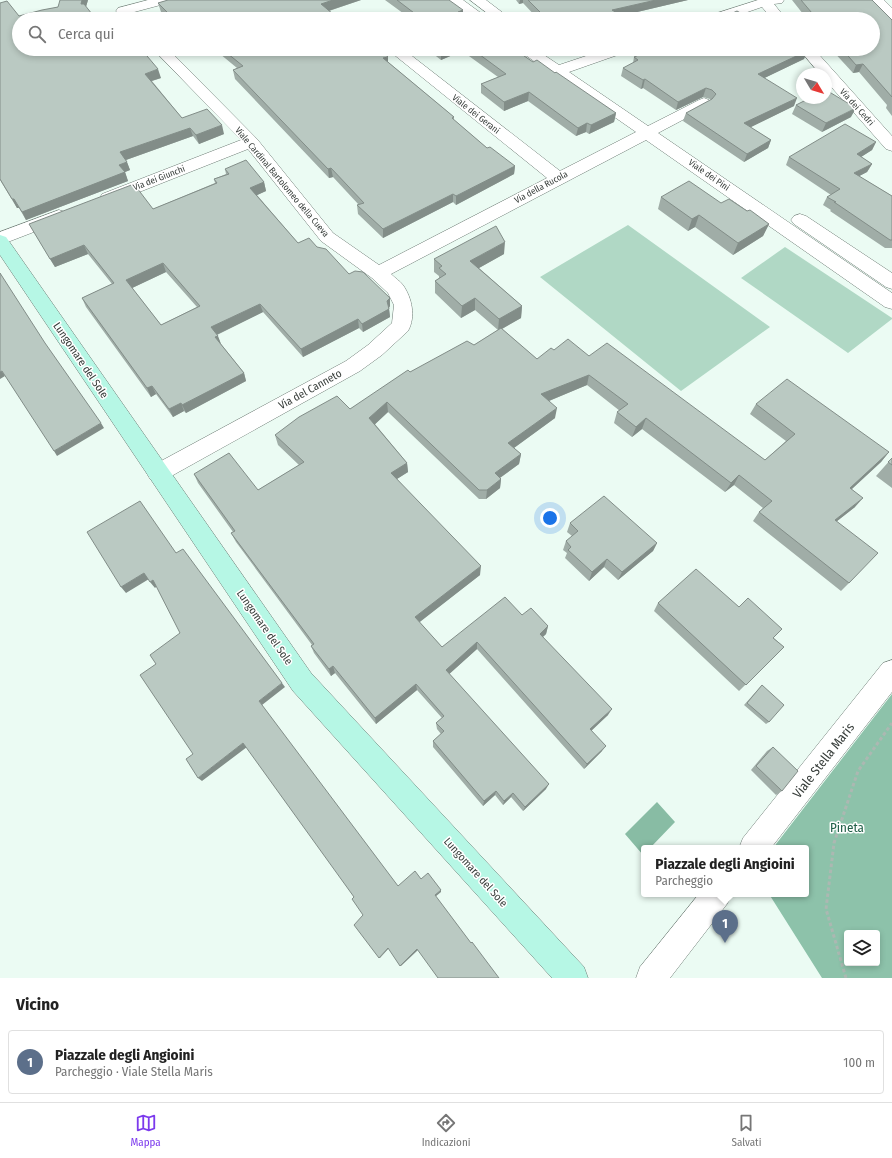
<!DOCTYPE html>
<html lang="it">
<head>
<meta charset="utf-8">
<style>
  :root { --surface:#fff; --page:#f6f6f6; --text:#222; --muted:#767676; --line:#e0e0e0; --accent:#7c3aed }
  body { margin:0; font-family:"Fira Sans Condensed",sans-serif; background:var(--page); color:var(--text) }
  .controls { position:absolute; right:12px; bottom:12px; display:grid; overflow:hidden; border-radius:4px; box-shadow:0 2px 6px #0003 }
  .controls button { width:36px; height:36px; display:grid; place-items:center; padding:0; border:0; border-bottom:1px solid var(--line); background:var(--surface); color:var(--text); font:20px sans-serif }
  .compass { position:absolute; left:796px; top:68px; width:36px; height:36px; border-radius:50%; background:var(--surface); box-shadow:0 2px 6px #0003; rotate:128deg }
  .you { position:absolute; left:550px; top:518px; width:14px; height:14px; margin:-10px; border:3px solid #fff; border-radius:50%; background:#1a73e8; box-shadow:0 0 0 6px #1a73e833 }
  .badge { display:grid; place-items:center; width:26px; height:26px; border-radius:50%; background:var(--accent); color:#fff; font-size:13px; font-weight:700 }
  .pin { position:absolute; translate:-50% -33px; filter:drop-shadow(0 1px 2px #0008) }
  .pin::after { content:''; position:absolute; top:21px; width:14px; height:12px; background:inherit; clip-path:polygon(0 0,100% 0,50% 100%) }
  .popup { position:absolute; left:641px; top:845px; width:168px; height:52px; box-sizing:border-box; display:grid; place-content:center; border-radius:4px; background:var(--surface); filter:drop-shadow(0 1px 3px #0005); font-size:13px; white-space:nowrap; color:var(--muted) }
  .popup b { font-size:15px; color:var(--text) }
  .popup::after { content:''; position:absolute; left:50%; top:100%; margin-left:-8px; border:8px solid transparent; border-top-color:var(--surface) }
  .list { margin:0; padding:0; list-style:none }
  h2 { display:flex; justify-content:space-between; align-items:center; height:52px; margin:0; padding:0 16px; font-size:17px }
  h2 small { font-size:13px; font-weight:400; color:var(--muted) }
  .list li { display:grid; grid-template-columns:26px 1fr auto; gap:12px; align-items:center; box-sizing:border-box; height:64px; margin:0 8px 8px; padding:0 8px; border:1px solid var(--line); border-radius:4px }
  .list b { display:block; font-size:15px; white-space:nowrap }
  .list p { margin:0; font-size:13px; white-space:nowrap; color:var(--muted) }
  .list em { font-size:13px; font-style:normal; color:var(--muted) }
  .icon { flex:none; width:22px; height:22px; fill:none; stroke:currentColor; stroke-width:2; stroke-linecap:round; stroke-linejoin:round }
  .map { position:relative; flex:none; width:892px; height:978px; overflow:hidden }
  .search { position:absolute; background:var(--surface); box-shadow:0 2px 6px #0003; left:12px; right:12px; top:12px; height:44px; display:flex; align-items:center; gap:10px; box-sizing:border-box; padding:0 14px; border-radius:22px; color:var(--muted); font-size:15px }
  .sheet { height:124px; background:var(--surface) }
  nav { display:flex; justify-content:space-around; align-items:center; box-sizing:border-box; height:56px; border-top:1px solid var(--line); background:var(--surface); font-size:11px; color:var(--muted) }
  nav a { display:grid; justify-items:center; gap:2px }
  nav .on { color:var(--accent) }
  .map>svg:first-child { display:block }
  .green { fill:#b0d8c5 }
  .forest { fill:#8dc2aa; fill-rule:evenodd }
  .water { fill:#88bca4 }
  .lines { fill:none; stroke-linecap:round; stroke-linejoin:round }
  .street-casing { stroke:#6e7c75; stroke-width:1 }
  .secondary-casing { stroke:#6e7c75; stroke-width:1 }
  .path { stroke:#acb8b2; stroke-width:3; stroke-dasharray:3.5 2.5; stroke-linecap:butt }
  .street { fill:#fff; fill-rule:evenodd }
  .secondary { fill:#b6f7e5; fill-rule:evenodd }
  .wall { fill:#a0ada7; fill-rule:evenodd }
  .shaded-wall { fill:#828d88 }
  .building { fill:#bac9c2; stroke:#828d88; fill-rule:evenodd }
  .labels { text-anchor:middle; stroke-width:3; stroke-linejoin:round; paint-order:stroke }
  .far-street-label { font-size:9px; fill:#383e3b; stroke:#fff }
  .street-label { font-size:11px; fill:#383e3b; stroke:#fff }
  .near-street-label { font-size:13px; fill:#383e3b; stroke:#fff }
  .near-park-label { font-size:13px; fill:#205f47; stroke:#fff }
</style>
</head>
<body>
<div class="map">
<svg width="892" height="978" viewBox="0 0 892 978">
  <rect width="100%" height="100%" fill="#ebfbf3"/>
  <path class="green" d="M628,225L770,327L681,391L540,277Z
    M785,247L892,318V319L848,353L741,278Z"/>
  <path class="forest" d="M892,694V978H822L769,894H806V848H773ZM847,933H877V963H847Z"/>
  <path class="water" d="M657,802L675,822L650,848H644L643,855L625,834Z"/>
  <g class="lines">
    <g class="street-casing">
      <path id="street" d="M148,0H170L168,3L123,15L118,14L116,11L118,8Z
        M447,0H463L489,19H473Z
        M470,0H486L511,19H495Z
        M758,0H784L782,3L774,4L786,19H772L762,7L727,19H706L708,16Z
        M869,0H884L892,8V20L887,19Z
        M153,49H168L257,139L333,233L379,265L547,178L387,49H403L560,171L636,132L521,52L519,49H535L559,65L607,49H628L626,52L569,72L648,126L699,100L704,98L709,100L712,103L709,106L658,133L892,293V309L885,307L646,140L391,274C395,278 400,281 403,285C412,298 416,317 408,331L382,355L360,371L166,479L158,482L150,479L147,473L150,467L346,361L368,345L392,323L394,305L388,293L372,278L321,241L248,149L114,202L108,204L102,202L100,198L102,194L241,140Z
        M799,49H814L892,136V151L886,149L826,81V74H820Z
        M59,210L65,212L68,216L65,220L0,245V232Z
        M800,214L806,216L892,273V289L886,287L794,224L791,220L794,216Z
        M892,660V692L771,848H739L743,838L883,663Z
        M699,894H732L727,904L670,978H636L640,967Z"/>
    </g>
    <g class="secondary-casing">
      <path id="secondary" d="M0,235L6,237L311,673L584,967L588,978H552L293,691L0,255Z"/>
    </g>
    <path class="path" d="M846,978L826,909L834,843L858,771L892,723"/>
    <use href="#street" class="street"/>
    <use href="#secondary" class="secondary"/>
  </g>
  <path class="wall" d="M88,0L86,7L19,19L161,78L152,81L182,118L224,134L199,144L193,136L126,160L130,170L125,172L128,181L26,220L19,208H17L0,180V3L19,16Z
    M168,0H361L329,11L339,19H168L161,12L158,3Z
    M385,0H449L463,16L467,19H411Z
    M516,0H688L616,17V19H538L523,3L519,4Z
    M792,0H872L892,20V116L886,108L887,105L859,72L853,73L831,49H873V19H807Z
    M214,49H379L388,62L454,117V120L487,148L515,166L514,174L456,205L453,202L383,238L358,214L357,205H359L333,177L329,178L235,79L233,70L237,68Z
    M427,49H514L533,62L555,73L616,113L614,122L589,134L586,132L576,136L528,101L504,111L481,93V84L498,77L462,51L441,60Z
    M807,51L804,59L764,78L794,106L750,127L771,140L768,148L744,162L683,121L686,113L711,100L710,99L703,97L676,110L643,88L641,89L621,76L623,68L633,63L634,57Z
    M796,105L851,117L822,132L792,114Z
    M876,142L872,150L861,157L872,164L867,172L859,176L892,196V248H885L830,211L831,210L823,205L827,197L831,195L786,165L789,157Z
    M225,169L264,182L266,191L257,195L298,243L317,247L349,274L390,298V306L389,308L390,317L363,332L359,328L303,357L263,312L217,335L221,344L244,373L246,381L186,413L184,411L173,417L156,394L151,397L86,307L82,298L112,284L88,254L55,267L29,224L153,209L215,183L214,179L226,174ZM166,272L197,307L161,325L132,288Z
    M661,197L721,203L747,211L769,224L763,236L733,255L695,227L688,231L658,209Z
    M504,254L479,268L522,306L521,318L502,329L537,359L554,350L589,356L765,460L786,441L750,414L756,404L889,452L881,462L852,489L855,507L837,521L849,583L841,591L753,521L759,512L763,508L734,485L725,492L642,429L632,437L614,423L617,412L620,411L587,385L549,401L555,418L514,448L521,454L519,464L500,478L501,479L500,488L486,499H479L388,412L375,424L407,463L408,472L397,479L480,575L419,622L442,647L522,615L548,626L546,634L543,637L608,715L591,730L602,751L584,769L477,649L449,674L546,789L523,811L511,797L503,805L495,795L483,806L433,747V741L441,734L437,729L436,723L442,718L417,690L376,724L335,673L331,676L314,653L311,646L312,645L236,542L231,533L233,532L198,483L194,474L258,490L299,465L278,445L275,435L350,409L410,372L474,345L498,330L475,310L461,318L435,293V281L439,278V276L434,272V259Z
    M892,458V488L876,476Z
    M570,523L657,543L653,551L618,580L604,567L589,581L565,558L567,553L563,550L566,541L572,536L567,532Z
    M658,603L739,607L784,647L739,691L654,611Z
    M762,685L769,722L766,724L744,705Z
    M773,747L782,791L776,795L751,770L767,751Z"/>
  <path class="shaded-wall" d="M82,0H88L84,13L81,4Z
    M333,0H361L322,13L321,4Z
    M520,0H523V3L519,4Z
    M656,0H688L616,17V19H593L612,10Z
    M463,10V19L458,12Z
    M446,49H463L462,51L441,60V51Z
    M807,51L804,59L756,82L758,74Z
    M388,57V66L383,58Z
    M863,64L859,72L853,73L856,65Z
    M158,69L161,78L148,82L145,74Z
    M645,79L643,88L641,89L643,80Z
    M706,88L703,97L676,110L678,102Z
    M529,92L528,101L504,111V102Z
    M797,98L794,106L741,132L744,123Z
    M856,108L851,117L822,132L826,123Z
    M616,113L614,122L589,134L591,125Z
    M587,123L586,132L576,136L578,128Z
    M222,125L224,134L199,144L196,135Z
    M190,128L193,136L123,161L120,152Z
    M771,140L768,148L744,162L747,154Z
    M876,142L872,150L853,162L857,154Z
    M127,162L130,170L125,172L128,181L26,220L22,212L119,165Z
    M872,164L867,172L850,181L854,173Z
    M515,166L514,174L456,205V196Z
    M331,168L333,177L329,178L328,169Z
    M264,182L266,191L253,197L250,188Z
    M453,194V202L383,238V229Z
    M12,199H14L19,208H17Z
    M699,215L695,227L688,231L692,219Z
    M769,224L763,236L733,255L738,243Z
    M505,242L504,254L470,273V261Z
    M84,245L88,254L55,267L50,259Z
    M163,263L166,272L130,289L126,280Z
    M390,298V306L388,309H389L390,317L363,332L362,324L387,301Z
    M475,298V310L461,318L462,306Z
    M260,304L263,312L214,336L211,327Z
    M522,306L521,318L498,331L499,319Z
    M358,319L359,328L303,357L301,349Z
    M218,336L221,344L215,337Z
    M2,371L5,376L0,379V372Z
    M244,373L246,381L186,413L182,405Z
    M589,375L587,385L539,405L541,394Z
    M152,386L156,394L151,397L147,388Z
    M387,402L388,412L371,428L369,418Z
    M181,403L184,411L173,417L169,409Z
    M557,408L555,418L507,453L508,443Z
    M646,418L642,429L632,437L636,427Z
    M101,423L104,428L57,456L54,451Z
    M889,452L881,462L843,497L850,488Z
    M521,454L519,464L494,482L495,473Z
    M407,463L408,472L392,482L391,473Z
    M739,475L734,485L725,492L731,483Z
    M501,479L500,488L486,499L487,490Z
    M863,498L855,507L827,529L835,520Z
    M657,543L653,551L618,580L622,572Z
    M607,559L604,567L589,581L592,572Z
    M481,566L480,575L416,625L415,617Z
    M144,573L149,579L126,593L121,587Z
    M153,580L157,586L155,588L150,582Z
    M548,626L546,634L538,641L540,634Z
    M477,642V649L446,677V670Z
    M333,666L335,673L331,676L329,669Z
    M282,683L285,687L262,705L259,701Z
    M416,684L417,690L376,724L375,718Z
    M612,709L608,715L587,735L590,729Z
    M243,743L247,747L202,781L198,778Z
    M606,746L602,751L584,769L587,764Z
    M549,784L546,789L523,811L525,807Z
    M496,791L495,795L483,806L484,801Z
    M513,793L511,797L503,805L504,801Z
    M441,890V892L435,897V895Z
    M388,948H389L380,958H379Z
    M417,949L418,950L401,966H400Z"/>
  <path class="building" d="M60,0H82L81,4H84L96,19H19V49H138L139,51L142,50L158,69L145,74L182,118L207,109L222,125L196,135L190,128L120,152L127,162L119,165L125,172L22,212L14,199H12L0,179V3L7,1L19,16L42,10L58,7Z
    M168,0H333L321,4L339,19H174L158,3Z
    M397,0H449L463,10L458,12L467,19H422Z
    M528,0H656L612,10L617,13L593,19H547Z
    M801,0H872L892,20V97L863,64L856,65L842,49H873V19H817Z
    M737,11L751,19H720Z
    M111,16L113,19H103Z
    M222,49H379L388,57L383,58L454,117L452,118L487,148L490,147L515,166L456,196L453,194L383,229L357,205L364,203L331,168L328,169L233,70L243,66Z
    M439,49H446L441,51Z
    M472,49H514L533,62L537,60L555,73L556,72L616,113L591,125L587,123L578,128L529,92L504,102L481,84L506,74Z
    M653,49H805L807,51L758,74L797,98L744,123L771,140L747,154L686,113L712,99L716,94L712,90L706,88L678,102L645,79L643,80L623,68L638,60L634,57Z
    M826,90L856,108L826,123L796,105L810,98H826Z
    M845,124L876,142L857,154L872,164L854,173L892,196V240H890L834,202H836L827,197L840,189L789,157Z
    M246,160L264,182L250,188L298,243L309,238L317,247L326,249L349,274L355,271L363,272L390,298L387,301L389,309L362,324L358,319L301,349L260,304L211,327L218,336L215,337L244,373L182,405L181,403L169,409L152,386L147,388L82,298L114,283L84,245L50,259L29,224L134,184L153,209L217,183L214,179L229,174L225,169ZM163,263L200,306L161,325L126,280Z
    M689,181L721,203L729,199L747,211L750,210L769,224L738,243L699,215L692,219L661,197Z
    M496,226L505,242L470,261L522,306L499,319L475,298L462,306L435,281L446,274L439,268L442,266L434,259Z
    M0,273L45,343L101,423L54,451L2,371L0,372Z
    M501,328L537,359L551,348L554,350L568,339L589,356L607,343L765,460L795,434L756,404L787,379L889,452L850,488L863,498L835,520L878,553L849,583L759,512L772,501L739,475L731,483L646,418L636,427L617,412L628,404L589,375L541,394L557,408L508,443L521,454L495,473L501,479L487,490H479L387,402L369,418L407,463L391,473L481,566L415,617L442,647L505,597L522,615L531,608L548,626L540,634L612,709L590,729L606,746L587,764L477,642L446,670L549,784L525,807L513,793L504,801L496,791L484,801L433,741L444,731L436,723L444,716L416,684L375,718L333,666L329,669L311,646L314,644L231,533L235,531L194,474L229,453L258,490L304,462L275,435L299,417L337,396L350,409L408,370L410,372L467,341L474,345Z
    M892,458V465L888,462Z
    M604,496L657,543L622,572L607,559L592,572L568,550L571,547L566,541L578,531L570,523Z
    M140,501L176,553L183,549L282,683L259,701L398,886L415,871L421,879L428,873L441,890L435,895L471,943L472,942L499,978H438L417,949L400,966L388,948L379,958L354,925L363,915L352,899L354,897L243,743L198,778L186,759L193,754L140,675L156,664L150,655L180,633L153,580L150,582L144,573L121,587L87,532Z
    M696,569L739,607L748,598L782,629L773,638L784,647L746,685L658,603Z
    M762,685L784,705L769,722L747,703Z
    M773,747L798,771L782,791L756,766Z"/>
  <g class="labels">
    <g class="far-street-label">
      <text transform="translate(857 107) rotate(48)" y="3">Via dei Cedri</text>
      <text transform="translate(476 114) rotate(38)" y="3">Viale dei Gerani</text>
      <text transform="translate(709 175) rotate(35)" y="3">Viale dei Pini</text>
      <text transform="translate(159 178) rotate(-21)" y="3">Via dei Giunchi</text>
      <text transform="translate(282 182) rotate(50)" y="3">Viale Cardinal Bartolomeo della Cueva</text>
      <text transform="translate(541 187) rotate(-28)" y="3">Via della Rucola</text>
    </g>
    <g class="street-label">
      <text transform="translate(81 360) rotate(56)" y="4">Lungomare del Sole</text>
      <text transform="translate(310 389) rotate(-29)" y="4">Via del Canneto</text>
      <text transform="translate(265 627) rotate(55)" y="4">Lungomare del Sole</text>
      <text transform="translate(476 872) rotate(48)" y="4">Lungomare del Sole</text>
    </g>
    <g class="near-street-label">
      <text transform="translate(823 760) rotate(-52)" y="5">Viale Stella Maris</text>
    </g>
    <g class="near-park-label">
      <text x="847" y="832">Pineta</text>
    </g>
  </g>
</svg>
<div class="controls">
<button><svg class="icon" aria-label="layers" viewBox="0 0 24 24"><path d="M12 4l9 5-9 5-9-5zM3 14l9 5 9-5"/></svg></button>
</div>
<svg class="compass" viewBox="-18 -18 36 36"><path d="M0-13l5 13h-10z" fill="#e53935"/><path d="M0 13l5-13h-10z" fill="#767676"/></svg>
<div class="you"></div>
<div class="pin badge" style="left:725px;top:943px;background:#5c6f8a">1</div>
<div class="popup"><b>Piazzale degli Angioini</b>Parcheggio</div>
<div class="search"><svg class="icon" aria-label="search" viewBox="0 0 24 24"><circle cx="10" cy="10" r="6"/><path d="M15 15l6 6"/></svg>Cerca qui</div>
</div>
<section class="sheet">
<h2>Vicino<small></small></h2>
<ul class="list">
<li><span class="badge" style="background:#5c6f8a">1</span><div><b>Piazzale degli Angioini</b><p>Parcheggio · Viale Stella Maris</p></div><em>100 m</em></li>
</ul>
</section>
<nav>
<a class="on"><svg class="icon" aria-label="map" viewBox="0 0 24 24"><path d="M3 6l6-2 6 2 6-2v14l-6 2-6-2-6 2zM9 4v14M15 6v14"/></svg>Mappa</a>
<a><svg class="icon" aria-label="directions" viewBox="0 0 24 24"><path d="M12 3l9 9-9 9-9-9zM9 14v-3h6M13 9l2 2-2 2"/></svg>Indicazioni</a>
<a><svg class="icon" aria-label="saved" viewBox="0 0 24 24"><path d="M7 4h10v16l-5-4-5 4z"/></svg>Salvati</a>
</nav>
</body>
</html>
